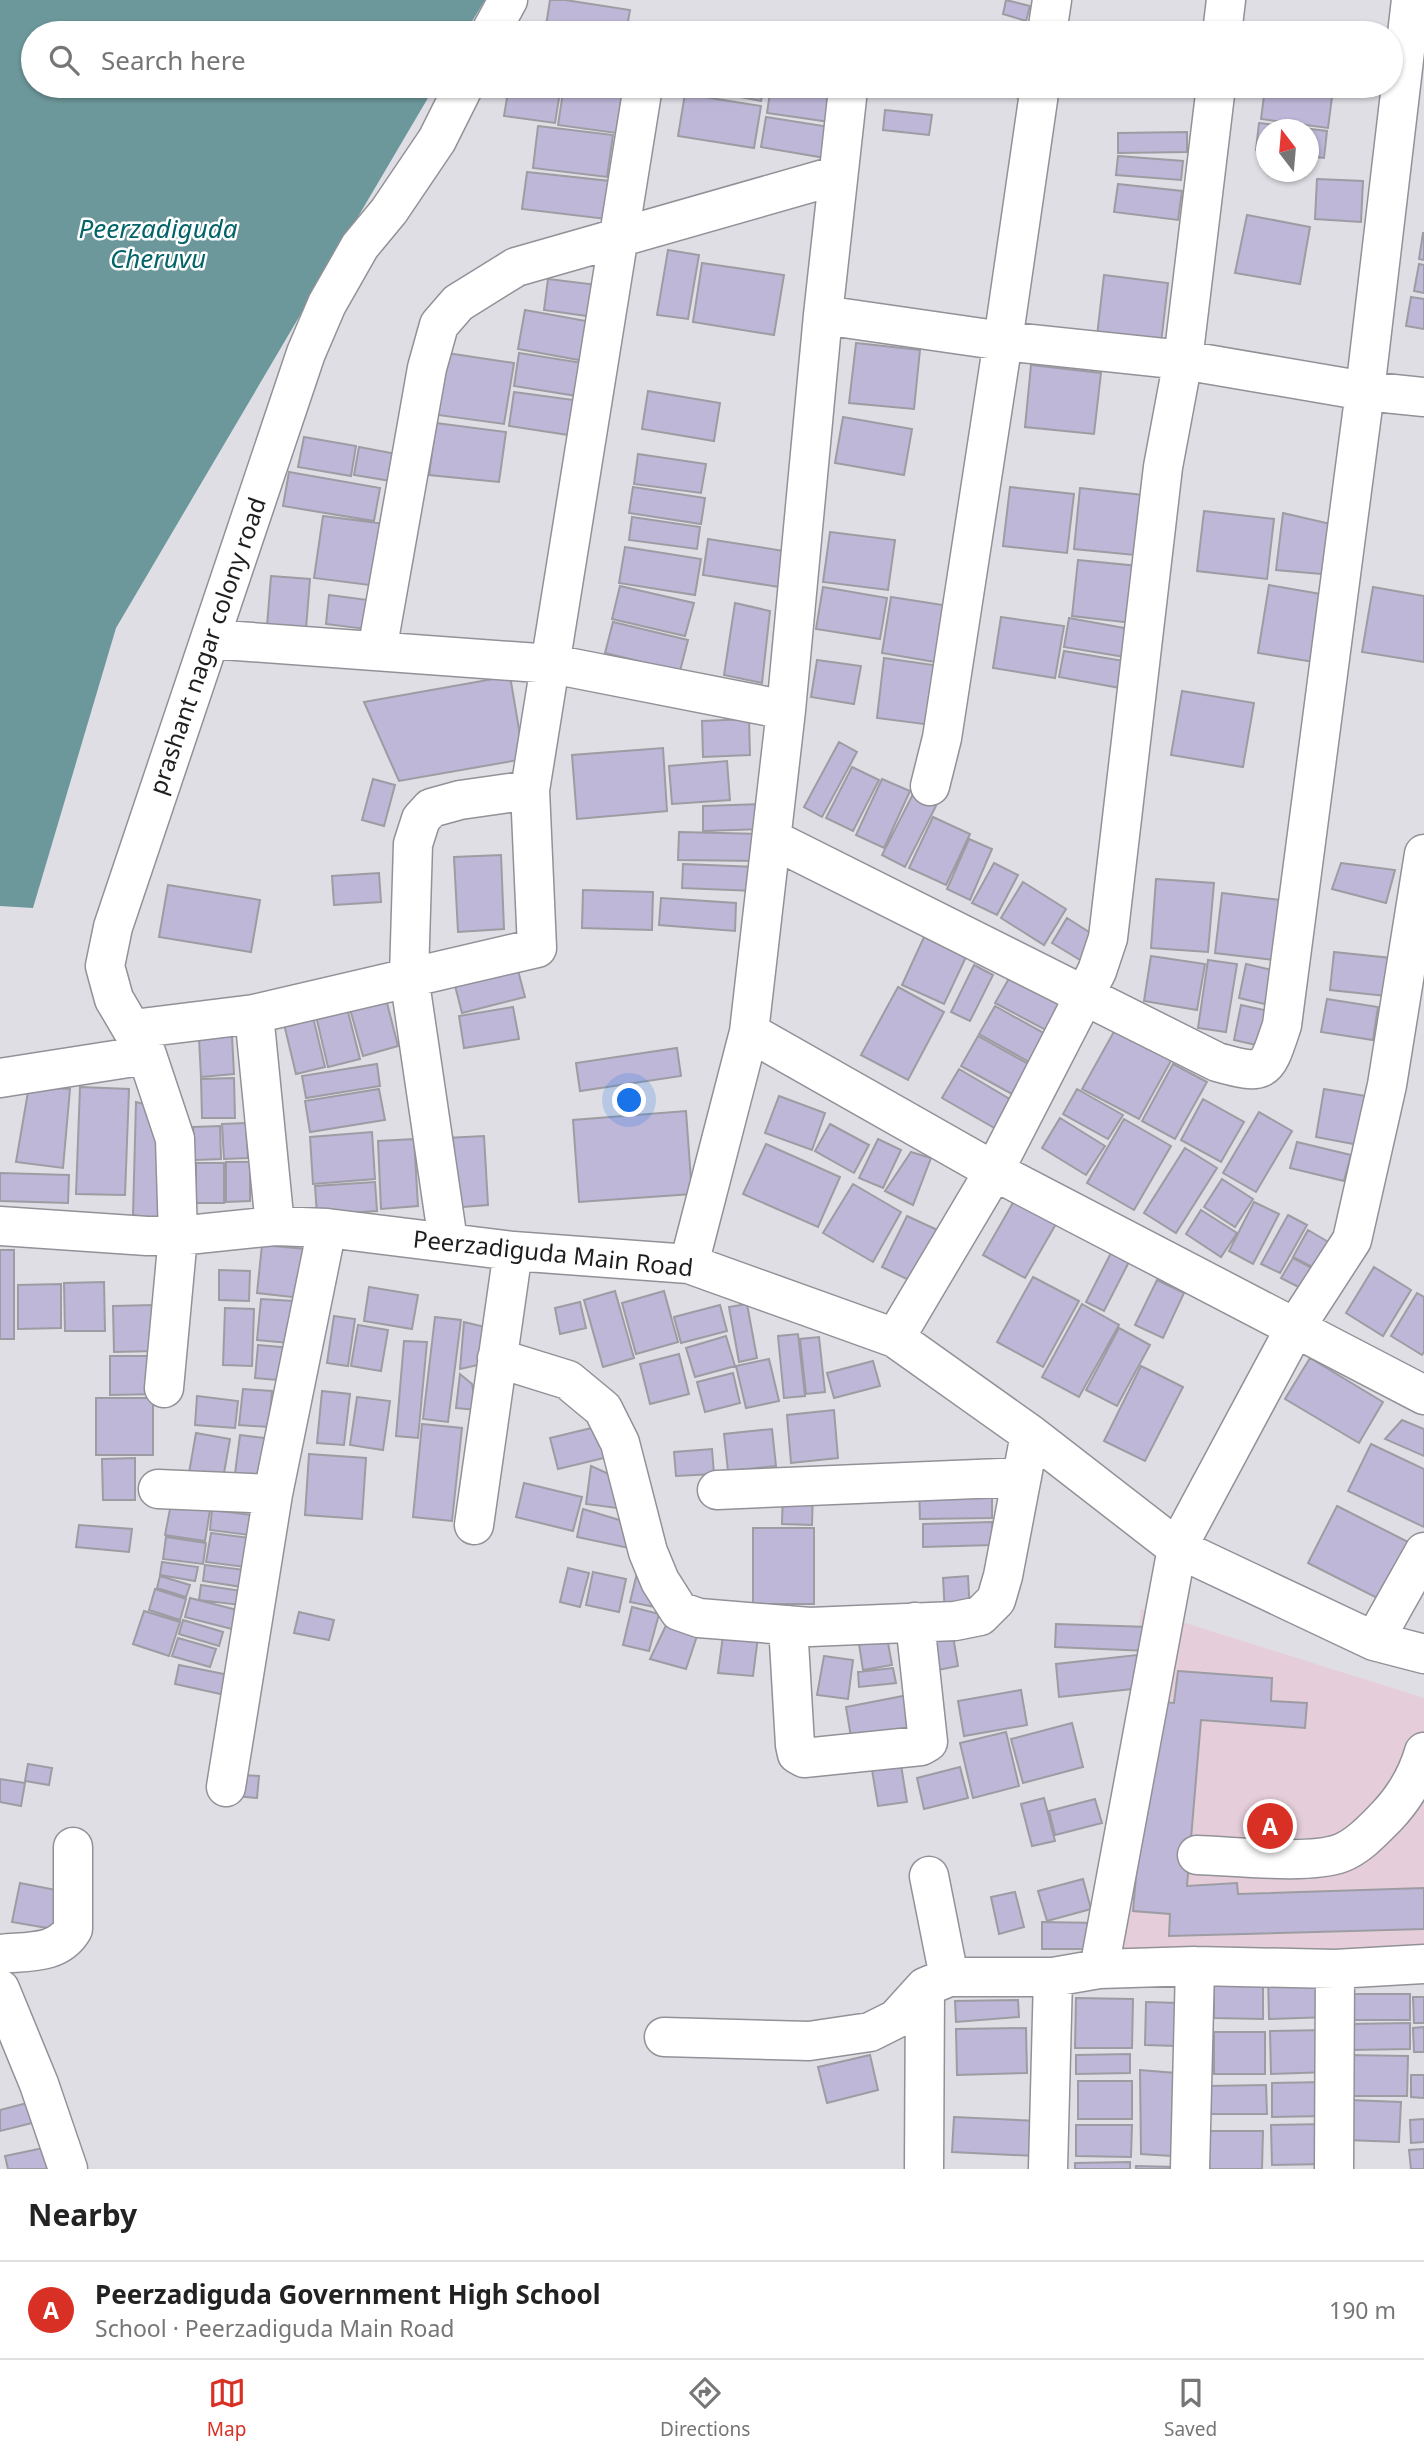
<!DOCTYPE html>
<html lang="en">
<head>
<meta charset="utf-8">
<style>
  :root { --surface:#fff; --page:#f2f2f2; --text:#222; --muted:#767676; --line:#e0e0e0; --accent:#d93025 }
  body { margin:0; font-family:"Noto Sans",sans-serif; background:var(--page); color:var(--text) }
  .compass { position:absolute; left:1256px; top:119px; width:63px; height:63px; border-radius:50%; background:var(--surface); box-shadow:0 2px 5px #0004; rotate:344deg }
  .you { position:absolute; left:630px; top:1101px; width:24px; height:24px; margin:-18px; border:5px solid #fff; border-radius:50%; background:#1a73e8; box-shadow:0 0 0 10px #1a73e833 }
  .badge { display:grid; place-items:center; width:46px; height:46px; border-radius:50%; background:var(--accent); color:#fff; font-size:23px; font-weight:700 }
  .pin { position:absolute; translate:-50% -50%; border:4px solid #fff; box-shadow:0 2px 7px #0006 }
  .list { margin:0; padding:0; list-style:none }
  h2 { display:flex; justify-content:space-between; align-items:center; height:91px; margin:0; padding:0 28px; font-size:30px }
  h2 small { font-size:23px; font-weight:400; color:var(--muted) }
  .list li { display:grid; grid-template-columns:46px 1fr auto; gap:21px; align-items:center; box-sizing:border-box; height:98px; padding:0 28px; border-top:2px solid var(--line) }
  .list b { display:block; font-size:26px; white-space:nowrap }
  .list p { margin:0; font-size:23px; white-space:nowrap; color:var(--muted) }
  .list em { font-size:23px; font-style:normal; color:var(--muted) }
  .icon { flex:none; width:38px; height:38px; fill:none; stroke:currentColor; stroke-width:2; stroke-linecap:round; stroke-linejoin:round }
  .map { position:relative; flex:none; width:1424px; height:2169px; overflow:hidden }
  .search { position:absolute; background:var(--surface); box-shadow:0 2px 5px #0004; left:21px; right:21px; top:21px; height:77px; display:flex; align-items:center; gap:18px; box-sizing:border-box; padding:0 24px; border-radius:38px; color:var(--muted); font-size:26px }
  .sheet { height:189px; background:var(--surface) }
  nav { display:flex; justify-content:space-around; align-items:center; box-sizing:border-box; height:98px; border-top:2px solid var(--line); background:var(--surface); font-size:19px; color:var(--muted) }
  nav a { display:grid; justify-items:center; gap:4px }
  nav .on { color:var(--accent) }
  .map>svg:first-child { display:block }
  .education { fill:#e5ced9 }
  .water { fill:#6d989b }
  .building { fill:#beb7d8; stroke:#9d9ca3; stroke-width:2 }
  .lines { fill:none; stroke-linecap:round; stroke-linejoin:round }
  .minor-casing { stroke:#929198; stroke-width:41 }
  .minor { stroke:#fff; stroke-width:38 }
  .labels { text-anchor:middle; stroke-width:5; stroke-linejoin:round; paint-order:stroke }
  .street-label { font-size:24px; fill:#1e1d20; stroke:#fff }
  .water-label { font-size:26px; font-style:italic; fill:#026368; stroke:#fff }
</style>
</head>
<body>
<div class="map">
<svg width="1424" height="2169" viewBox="0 0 1424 2169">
  <rect width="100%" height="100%" fill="#dfdee5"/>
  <path class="education" d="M1141,1609L1424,1698V1954L1102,1955Z"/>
  <path class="water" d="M0,0H485L465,33H33V86H435L116,628L33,908L0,906Z"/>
  <path class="building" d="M550,0H565L630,10L626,33H594L546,26Z
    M1006,0L1030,6L1026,21L1003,14Z
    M534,27L569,33H533Z
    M509,86H561L555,123L504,116Z
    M564,86L623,88L616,133L558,125Z
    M685,86H764L761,101Z
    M771,86L834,95L830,122L767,113Z
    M973,86H1023L1021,98L972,91Z
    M1265,88L1332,97L1328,128L1261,119Z
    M685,94L761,106L754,148L678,136Z
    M885,110L932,115L929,135L883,130Z
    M766,117L836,128L831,159L761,147Z
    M1259,123L1327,131L1324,158L1308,156V130H1266V152L1256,150Z
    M538,126L613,135L607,177L533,168Z
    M1187,132V152L1118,153V133Z
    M1118,156L1183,161L1181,180L1116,175Z
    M527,172L610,181L606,219L522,209Z
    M1317,179L1363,181L1361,222L1315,219Z
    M1118,184L1182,191L1178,220L1114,212Z
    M1247,215L1310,227L1300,284L1235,273Z
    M1423,233H1424V260L1419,259Z
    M668,250L699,255L688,319L657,315Z
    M702,263L784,275L774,335L693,322Z
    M1419,264L1424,265V293L1414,291Z
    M1104,275L1168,283L1161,343L1097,336Z
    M548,279L598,285L594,317L544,310Z
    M1411,297L1424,299V329L1406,326Z
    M525,310L597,323L590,362L518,349Z
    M856,343L920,350L914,409L849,403Z
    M447,353L514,363L504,424L438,415Z
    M519,353L589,364L583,397L514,386Z
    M1031,365L1101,373L1094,434L1025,427Z
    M648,391L720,403L714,441L642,429Z
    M514,392L581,401L575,436L509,426Z
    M843,417L912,429L904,475L835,463Z
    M436,423L506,432L499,482L429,475Z
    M304,437L356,446L351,476L298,467Z
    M359,447L402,455L397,482L354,475Z
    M638,454L706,464L701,493L634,484Z
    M289,472L380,488L374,521L283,506Z
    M633,487L705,498L701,524L629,513Z
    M1010,487L1074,494L1067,553L1003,546Z
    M1080,488L1152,496L1145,556L1074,549Z
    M1204,511L1274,519L1267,579L1197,571Z
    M1283,513L1335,525L1333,575L1276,570Z
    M323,516L386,524L377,586L314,578Z
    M632,517L700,527L697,549L629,540Z
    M830,532L895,540L888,590L823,582Z
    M708,539L784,551L779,587L703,575Z
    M625,547L701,559L695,595L619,583Z
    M1078,560L1138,566L1132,623L1072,616Z
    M271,576L310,579L306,629L267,626Z
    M1269,585L1327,595L1321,663L1258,653Z
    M620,586L694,603L685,636L612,619Z
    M823,587L887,598L880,639L816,629Z
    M1373,587L1424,596V662L1362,652Z
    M329,595L368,600L365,629L326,624Z
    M891,597L956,607L947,664L882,653Z
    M735,603L770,611L762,683L724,675Z
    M1001,617L1064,626L1055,678L993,668Z
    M1069,618L1141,631L1137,659L1064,647Z
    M613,622L688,640L680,671L605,653Z
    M1064,651L1136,663L1131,690L1059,677Z
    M884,658L947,667L939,726L877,718Z
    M817,660L861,666L854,704L811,697Z
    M510,676L524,759L399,781L364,702Z
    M1182,691L1254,703L1243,767L1171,755Z
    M749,719L750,755L703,757L702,721Z
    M839,742L857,752L822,817L804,807Z
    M663,748L667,811L577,819L572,755Z
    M727,761L730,800L672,804L669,766Z
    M852,767L879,780L853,831L826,818Z
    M373,779L395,785L384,826L362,820Z
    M882,779L910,791L884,848L856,835Z
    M913,794L936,806L905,867L882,855Z
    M766,804V829L703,831V806Z
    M933,817L970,834L946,885L909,868Z
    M679,832L762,834L761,861L678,860Z
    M969,839L992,849L970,900L947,889Z
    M501,855L504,929L458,932L454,857Z
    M994,863L1018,875L997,915L972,903Z
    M1341,863L1395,870L1386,903L1332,889Z
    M683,864L756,867L755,891L682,888Z
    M379,873L381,902L334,905L332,876Z
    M1156,879L1214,883L1208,952L1151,948Z
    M1023,882L1066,909L1044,945L1001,918Z
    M168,885L260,900L251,952L159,937Z
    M583,890L653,892L652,930L582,928Z
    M1222,893L1290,901L1283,961L1215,953Z
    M661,898L736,903L735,931L659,925Z
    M1067,918L1100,939L1085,963L1052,943Z
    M924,937L966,957L944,1004L902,985Z
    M1334,952L1391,958L1386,996L1330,990Z
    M1151,956L1205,964L1197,1010L1144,1001Z
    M515,959L525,997L462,1013L452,974Z
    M1208,960L1237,964L1226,1032L1198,1028Z
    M1246,964L1281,972L1273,1006L1239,998Z
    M974,965L993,975L970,1021L951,1012Z
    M1016,966L1078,999L1057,1036L995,1003Z
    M898,987L944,1012L908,1080L861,1055Z
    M386,999L398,1046L363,1056L350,1009Z
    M1327,999L1378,1007L1373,1040L1321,1032Z
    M1241,1005L1273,1012L1265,1047L1234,1040Z
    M995,1006L1056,1040L1040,1068L979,1034Z
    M513,1007L519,1039L464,1048L459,1016Z
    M347,1008L360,1059L328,1067L316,1016Z
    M313,1017L325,1067L296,1074L284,1024Z
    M1116,1028L1172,1059L1139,1119L1082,1089Z
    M232,1036L234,1074L201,1077L199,1038Z
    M978,1036L1039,1070L1023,1100L961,1066Z
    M677,1048L681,1076L580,1091L576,1063Z
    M377,1064L380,1086L306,1098L302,1076Z
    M1173,1064L1207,1082L1175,1139L1142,1121Z
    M959,1069L1020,1105L1003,1133L942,1098Z
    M234,1078L235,1118H202L201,1079Z
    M29,1086L70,1089L63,1168L16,1162Z
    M80,1087L129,1089L125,1195L76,1194Z
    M379,1089L385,1120L310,1132L305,1101Z
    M1077,1089L1123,1115L1108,1139L1063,1114Z
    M1324,1089L1372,1097L1364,1146L1316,1137Z
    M779,1096L825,1113L812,1150L765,1133Z
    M1203,1099L1244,1122L1221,1162L1181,1140Z
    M136,1102L155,1107L163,1220L133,1215Z
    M686,1111L692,1194L579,1202L573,1120Z
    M1259,1112L1292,1131L1256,1192L1223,1173Z
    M1060,1118L1105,1146L1086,1175L1042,1148Z
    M1124,1119L1171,1146L1134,1210L1087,1183Z
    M246,1123L248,1158L224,1159L222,1124Z
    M830,1124L869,1145L854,1173L815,1151Z
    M220,1126L221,1159L195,1160L193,1127Z
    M372,1132L375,1179L313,1184L310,1137Z
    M484,1136L488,1205L450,1208L446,1138Z
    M414,1139L418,1206L381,1209L378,1141Z
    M878,1139L901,1150L883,1188L859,1178Z
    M1297,1142L1351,1155L1344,1181L1290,1168Z
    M766,1144L840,1177L818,1227L743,1194Z
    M1185,1148L1217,1168L1176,1233L1144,1213Z
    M911,1152L931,1158L913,1205L885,1191Z
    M226,1162H250V1201L226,1202Z
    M196,1163H224V1203H196Z
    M0,1173L69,1175L68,1203L0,1201Z
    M1222,1179L1253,1199L1235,1227L1204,1207Z
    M375,1182L377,1211L317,1215L315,1186Z
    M853,1184L901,1212L873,1262L823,1233Z
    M1018,1194L1060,1217L1025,1278L983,1255Z
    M1254,1202L1279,1214L1253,1264L1229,1251Z
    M1201,1210L1237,1233L1221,1257L1186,1234Z
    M1288,1215L1307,1225L1280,1273L1261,1264Z
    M907,1216L944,1233L919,1285L882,1267Z
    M1308,1230L1337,1247L1322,1272L1293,1257Z
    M262,1245L306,1249L301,1298L257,1293Z
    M1114,1247L1132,1256L1104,1311L1086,1302Z
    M0,1250H14V1339H0Z
    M1293,1258L1321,1273L1310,1293L1281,1278Z
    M1374,1267L1411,1290L1383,1336L1346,1313Z
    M219,1270L250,1271L249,1301L219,1300Z
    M1033,1277L1079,1301L1043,1367L997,1342Z
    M1157,1280L1184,1293L1163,1338L1135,1325Z
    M104,1282L105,1331H65L64,1283Z
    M61,1284V1328L18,1329V1285Z
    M369,1287L418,1295L412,1329L364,1321Z
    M615,1291L634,1358L603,1367L584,1300Z
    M664,1291L678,1342L636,1354L622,1303Z
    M1417,1293L1424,1297V1352L1422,1355L1391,1336Z
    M261,1299L293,1301L289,1343L257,1340Z
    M580,1302L586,1328L560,1334L555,1308Z
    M747,1304L757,1358L739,1362L729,1307Z
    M1082,1304L1119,1325L1079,1397L1042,1377Z
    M154,1305L155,1351L114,1352L113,1306Z
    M720,1305L727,1331L681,1343L674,1317Z
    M225,1308L254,1309L252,1366L223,1365Z
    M334,1316L355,1319L348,1366L327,1363Z
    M435,1317L461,1320L448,1422L423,1419Z
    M464,1322L485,1327L478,1365L460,1369Z
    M358,1325L388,1330L381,1371L351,1366Z
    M1119,1328L1150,1345L1117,1406L1086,1390Z
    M798,1334L805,1396L784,1398L778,1336Z
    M726,1336L735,1366L695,1377L686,1348Z
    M819,1337L825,1392L806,1394L800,1339Z
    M404,1341L427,1342L418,1438L396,1436Z
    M258,1345L292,1348L289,1381L255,1378Z
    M679,1354L689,1394L650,1404L640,1364Z
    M110,1356H156V1394L110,1395Z
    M1310,1358L1383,1402L1359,1443L1285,1399Z
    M769,1359L779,1401L746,1408L736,1366Z
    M873,1361L880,1386L834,1398L827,1373Z
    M1141,1366L1183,1387L1145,1461L1104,1441Z
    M733,1373L740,1403L705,1412L697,1382Z
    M460,1374L472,1384L477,1410L456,1408Z
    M243,1389L272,1391L269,1427L239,1425Z
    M322,1391L350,1394L344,1445L317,1443Z
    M197,1396L238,1401L235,1428L195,1425Z
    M357,1397L390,1401L383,1450L350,1445Z
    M96,1398H153V1455H96Z
    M834,1410L838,1458L791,1463L787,1415Z
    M1402,1420L1424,1429V1456L1385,1439Z
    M422,1424L462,1428L452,1521L413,1517Z
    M604,1425L612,1456L558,1469L550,1438Z
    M772,1429L776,1466L728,1471L724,1434Z
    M196,1433L230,1439L223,1479L189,1473Z
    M240,1435L273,1439L268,1484L234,1481Z
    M1371,1444L1424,1469V1527L1348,1491Z
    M712,1449L714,1474L676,1476L674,1452Z
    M309,1454L366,1458L362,1519L305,1515Z
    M135,1458V1500H103L102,1459Z
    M591,1466L620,1479L633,1510L586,1504Z
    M524,1483L582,1497L573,1531L516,1517Z
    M992,1483V1518L920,1519L919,1486Z
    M813,1489L812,1525L782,1524L783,1490Z
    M171,1504L210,1510L205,1541L165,1535Z
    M1337,1506L1418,1547L1389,1604L1308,1563Z
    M583,1509L636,1525L643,1551L577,1537Z
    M212,1510L252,1515L249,1535L210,1530Z
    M992,1522L993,1545L923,1547V1524Z
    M79,1525L132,1529L129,1552L76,1547Z
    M753,1528H814V1604H753Z
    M211,1533L250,1538L245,1567L206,1562Z
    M166,1537L206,1543L203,1564L163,1559Z
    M162,1562L198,1567L195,1581L160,1575Z
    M205,1565L245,1570L242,1587L203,1581Z
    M639,1565L660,1608L630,1602Z
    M568,1568L589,1573L580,1607L560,1602Z
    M593,1572L626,1579L619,1612L586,1605Z
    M160,1576L190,1585L186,1597L157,1588Z
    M968,1576L970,1613L945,1614L943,1578Z
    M201,1585L242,1591L240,1605L199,1600Z
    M155,1589L186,1599L180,1620L149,1610Z
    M190,1598L237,1610L232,1629L185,1617Z
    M632,1607L659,1614L649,1651L623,1645Z
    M144,1611L180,1622L169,1656L133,1644Z
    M299,1612L334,1620L329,1640L294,1633Z
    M670,1617L698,1633L686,1669L650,1659Z
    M183,1620L223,1632L219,1646L179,1634Z
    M1056,1624L1149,1627L1148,1651L1055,1647Z
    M885,1626L892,1665L863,1670L857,1631Z
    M724,1628L759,1629L753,1676L718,1673Z
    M952,1630L958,1666L928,1672L922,1636Z
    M178,1638L216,1649L210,1667L172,1656Z
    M1137,1655L1141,1688L1059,1697L1056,1664Z
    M824,1656L853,1660L848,1699L817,1695Z
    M179,1665L229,1675L225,1695L175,1684Z
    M893,1668L896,1683L859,1687L858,1672Z
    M1178,1671L1272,1678L1271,1701L1307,1703L1305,1728L1201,1720L1187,1886L1237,1883L1238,1894L1424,1888V1929L1169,1936L1170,1914L1133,1911L1146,1760L1162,1702L1174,1703Z
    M1021,1690L1027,1725L964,1736L958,1701Z
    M908,1695L915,1731L852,1743L846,1707Z
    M1072,1723L1083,1767L1023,1783L1011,1739Z
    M1006,1732L1019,1786L973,1798L960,1743Z
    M28,1764L52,1768L49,1785L25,1781Z
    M901,1765L907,1802L878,1806L872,1770Z
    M960,1767L968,1798L924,1809L917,1778Z
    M238,1775L259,1776L257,1798L236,1796Z
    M0,1779L25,1783L21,1806L0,1802Z
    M1044,1798L1055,1841L1032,1846L1021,1804Z
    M1095,1799L1102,1823L1055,1835L1049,1811Z
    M1083,1879L1091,1909L1047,1921L1038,1891Z
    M20,1883L66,1892L59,1930L12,1922Z
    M1015,1892L1024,1927L999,1934L991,1897Z
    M1042,1922L1098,1923V1949H1042Z
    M1329,1973V2017L1269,2019L1268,1975Z
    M1214,1976H1263V2019L1214,2018Z
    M1349,1994H1410V2020H1349Z
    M1413,1997H1424V2023H1414Z
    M1076,1998L1133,1999L1132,2048H1075Z
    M1018,2000L1019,2017L956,2022L955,2001Z
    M1146,2002L1179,2003L1177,2046L1145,2045Z
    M1410,2023V2049L1349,2050V2024Z
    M1424,2027V2052H1414L1413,2028Z
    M1026,2028L1027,2073L957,2075L956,2029Z
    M1328,2030V2072L1271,2074L1270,2031Z
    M1214,2032H1265V2074H1214Z
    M1130,2054V2073L1076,2074V2055Z
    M870,2055L878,2090L827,2103L818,2067Z
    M1347,2055L1408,2056L1407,2096H1347Z
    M1140,2070L1176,2073L1171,2156L1141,2154Z
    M1411,2075H1424V2098L1411,2097Z
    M1078,2081H1132V2119H1078Z
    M1325,2082V2116L1272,2117V2083Z
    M1266,2085L1267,2114H1208L1207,2086Z
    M1349,2100L1401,2102L1399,2142L1347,2140Z
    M35,2101L40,2121L0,2131V2110Z
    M954,2117L1038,2121L1036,2156L952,2152Z
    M1424,2119V2142L1411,2143L1410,2120Z
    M1326,2124V2164L1272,2165L1271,2125Z
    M1076,2125H1132L1131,2157L1076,2156Z
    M1205,2131H1263L1262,2169H1205Z
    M53,2146V2169H8L5,2156Z
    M1424,2149V2169H1411L1409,2150Z
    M1130,2162V2169H1075V2163Z
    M1136,2166L1176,2167V2169H1136Z"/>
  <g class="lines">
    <g class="minor-casing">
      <path id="minor" d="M490,33L508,0
        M1047,33L1052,0
        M1222,33L1226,0
        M823,315L1003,341L1183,360L1365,391L1424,397
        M210,639L552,664L786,710
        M377,651L427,368L439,325L458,303L516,267L838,175
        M930,786L942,738L1003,341L1040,86
        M772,839L1217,1062C1267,1076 1266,1073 1282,1025L1365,391L1411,0
        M254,1014L275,1226
        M133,1029L254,1014L537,948L530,790L643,86
        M749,1032L994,1171L1424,1395
        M0,1078L147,1055
        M0,1226L147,1236H178L275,1226L327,1228L513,1251L689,1264L895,1338L1030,1434L1177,1548L1374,1641L1424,1654
        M448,1241L409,976L413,844L421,819L431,808L460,800L530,790
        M689,1264L749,1032L786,710L823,315L848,89
        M895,1338L994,1171L1097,971L1108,938L1163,467L1183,360L1216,86
        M497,1358L568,1380L603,1409L620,1443L648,1552L660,1581L679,1611L699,1618L810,1627L955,1621L980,1616L996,1600L1003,1576L1030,1434
        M164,1388L178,1236L175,1139L147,1055L114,999L105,966L113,927L306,353L327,304L360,246L389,211L437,140L464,86
        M158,1489L273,1494
        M717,1490L1022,1477
        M474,1525L513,1251
        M788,1625L795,1745L797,1754L804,1758L921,1746L928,1742L915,1622
        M1374,1641L1424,1552
        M226,1787L273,1494L327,1228
        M1197,1855C1233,1856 1310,1865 1341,1853C1359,1846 1374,1829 1387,1816C1404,1798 1417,1776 1424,1752
        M929,1876L949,1977
        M0,1954C28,1951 58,1955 73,1929V1847
        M1099,1969L1177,1548L1295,1328L1352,1240L1387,1085L1424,854
        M0,1989L39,2084L68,2169
        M664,2037L809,2041L870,2032L896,2019L925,1987L949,1977H1053L1099,1969L1195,1966L1335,1969L1424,1964
        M924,2169L925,1987
        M1048,2169L1053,1977
        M1190,2169L1195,1966
        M1334,2169L1335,1969"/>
    </g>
    <use href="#minor" class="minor"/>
  </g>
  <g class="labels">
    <g class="street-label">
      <text transform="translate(208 646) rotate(-71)" y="8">prashant nagar colony road</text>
      <text transform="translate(553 1254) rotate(6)" y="8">Peerzadiguda Main Road</text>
    </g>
    <g class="water-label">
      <text x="158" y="238">Peerzadiguda<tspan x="158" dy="30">Cheruvu</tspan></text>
    </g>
  </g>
</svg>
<svg class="compass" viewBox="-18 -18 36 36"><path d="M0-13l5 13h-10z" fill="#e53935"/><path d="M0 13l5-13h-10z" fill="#767676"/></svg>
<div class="you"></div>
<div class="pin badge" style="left:1270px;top:1826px">A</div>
<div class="search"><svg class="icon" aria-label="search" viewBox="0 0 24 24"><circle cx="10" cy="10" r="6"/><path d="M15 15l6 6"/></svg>Search here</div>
</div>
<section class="sheet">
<h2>Nearby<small></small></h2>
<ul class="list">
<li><span class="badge">A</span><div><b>Peerzadiguda Government High School</b><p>School · Peerzadiguda Main Road</p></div><em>190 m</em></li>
</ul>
</section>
<nav>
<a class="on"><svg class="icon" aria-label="map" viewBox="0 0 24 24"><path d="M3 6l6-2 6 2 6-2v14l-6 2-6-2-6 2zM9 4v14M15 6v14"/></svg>Map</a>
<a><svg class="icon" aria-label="directions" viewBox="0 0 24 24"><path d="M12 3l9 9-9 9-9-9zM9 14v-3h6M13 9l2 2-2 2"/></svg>Directions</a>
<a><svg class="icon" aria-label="saved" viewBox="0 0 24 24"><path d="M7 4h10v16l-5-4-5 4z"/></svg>Saved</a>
</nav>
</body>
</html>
